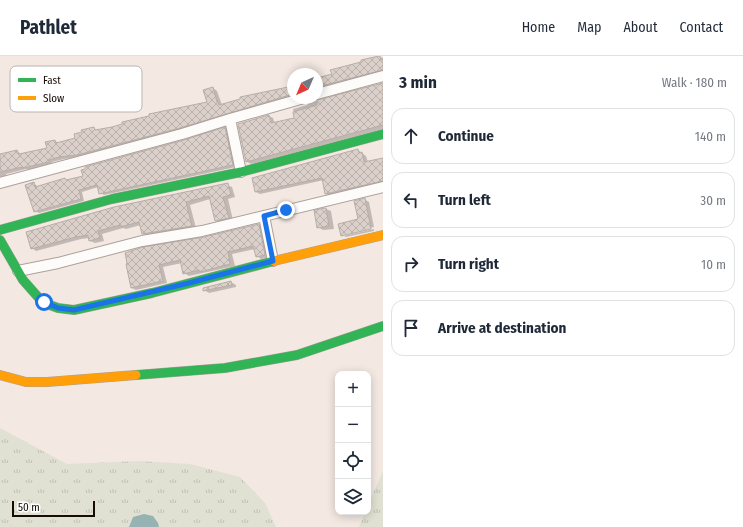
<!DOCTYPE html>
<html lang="en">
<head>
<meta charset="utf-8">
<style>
  :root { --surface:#fff; --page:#f2f2f3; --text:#1f2937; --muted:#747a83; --line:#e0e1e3 }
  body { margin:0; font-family:"Fira Sans Condensed",sans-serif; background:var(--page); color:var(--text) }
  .controls { position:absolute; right:12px; bottom:12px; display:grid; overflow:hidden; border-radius:8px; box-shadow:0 2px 10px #0003 }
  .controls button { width:36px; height:36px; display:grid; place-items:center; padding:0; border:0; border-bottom:1px solid var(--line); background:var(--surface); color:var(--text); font:20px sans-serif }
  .compass { position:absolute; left:287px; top:12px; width:36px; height:36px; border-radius:50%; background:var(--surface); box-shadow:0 2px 10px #0003; rotate:224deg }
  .scale { position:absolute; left:12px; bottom:10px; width:83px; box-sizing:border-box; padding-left:4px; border:2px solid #160b05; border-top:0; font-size:11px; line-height:14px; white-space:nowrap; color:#160b05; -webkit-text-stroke:3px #fff; paint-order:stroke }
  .stop { position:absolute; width:12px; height:12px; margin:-9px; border:3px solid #1a73e8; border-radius:50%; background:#fff }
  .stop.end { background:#1a73e8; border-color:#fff; box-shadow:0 1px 4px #0008 }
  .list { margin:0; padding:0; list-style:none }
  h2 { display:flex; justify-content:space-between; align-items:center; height:52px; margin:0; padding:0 16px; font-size:17px }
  h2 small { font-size:13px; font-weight:400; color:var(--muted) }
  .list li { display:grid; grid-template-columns:26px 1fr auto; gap:12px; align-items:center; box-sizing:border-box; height:56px; margin:0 8px 8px; padding:0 8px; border:1px solid var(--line); border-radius:12px }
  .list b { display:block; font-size:15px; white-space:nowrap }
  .list em { font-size:13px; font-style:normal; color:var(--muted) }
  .icon { flex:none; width:22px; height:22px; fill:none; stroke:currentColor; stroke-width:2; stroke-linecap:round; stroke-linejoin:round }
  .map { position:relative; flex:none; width:383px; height:471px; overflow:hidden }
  header { display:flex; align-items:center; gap:24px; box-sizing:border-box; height:56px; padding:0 20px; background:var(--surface); border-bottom:1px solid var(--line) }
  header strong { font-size:19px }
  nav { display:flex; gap:22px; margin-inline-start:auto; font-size:14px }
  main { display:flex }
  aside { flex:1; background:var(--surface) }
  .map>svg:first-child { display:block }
  .grass { fill:url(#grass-tufts) }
  .water { fill:#97b2b2 }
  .shadow { fill:#0003 }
  .building { fill:url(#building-cross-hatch); stroke:#b8aea8 }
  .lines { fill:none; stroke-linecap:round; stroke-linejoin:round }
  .street-casing { stroke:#aca19b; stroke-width:12 }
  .fast-casing { stroke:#aca19b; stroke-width:10 }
  .slow-casing { stroke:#aca19b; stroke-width:10 }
  .path { stroke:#dbd8d6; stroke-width:2; stroke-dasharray:1 3; stroke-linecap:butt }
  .street { stroke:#fdfcfb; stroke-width:10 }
  .fast { stroke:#30b455; stroke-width:9 }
  .slow { stroke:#ff9f0a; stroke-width:9 }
  .route { stroke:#1a73e8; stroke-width:5 }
  .key { fill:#fff; stroke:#b9b6b4; stroke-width:1 }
  .key-label { font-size:11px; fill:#160b05 }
</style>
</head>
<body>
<header>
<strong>Pathlet</strong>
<nav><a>Home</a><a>Map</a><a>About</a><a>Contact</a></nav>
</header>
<main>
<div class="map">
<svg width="383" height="471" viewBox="0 0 383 471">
  <defs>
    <pattern id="grass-tufts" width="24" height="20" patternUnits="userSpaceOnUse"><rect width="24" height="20" fill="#e0e1d2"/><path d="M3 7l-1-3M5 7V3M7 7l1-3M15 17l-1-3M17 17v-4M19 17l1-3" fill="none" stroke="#bfc0b3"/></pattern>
    <pattern id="building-cross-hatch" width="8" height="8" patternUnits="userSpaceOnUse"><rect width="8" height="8" fill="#dbd0ca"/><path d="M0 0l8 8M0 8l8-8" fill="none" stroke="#bbb1ac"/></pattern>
  </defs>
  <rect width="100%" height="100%" fill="#f3e8e2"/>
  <path class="grass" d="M0,372L67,408L138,405L190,408L240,421L265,447L276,471H0Z
    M383,415V471H359L365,456H368V449Z"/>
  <path class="water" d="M144,458L153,460L158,467L159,471H129L133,461Z"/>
  <path class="shadow" d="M380,1L383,2V16L317,35V23L333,19L363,7L362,5Z
    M383,28V73L251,108L246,105L269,60L273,62L275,68L295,63L293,53L307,49L311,44V42H315L316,45H319Z
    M293,31V42L82,101L64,103L52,106L53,108L28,114L26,113L6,118V120L0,121V99L17,95L22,99L48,93L55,85L59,87L76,83L94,72L98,75L208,47L213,32L217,35L222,49Z
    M225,72L229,75L236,111L104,139L100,137L98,131L82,136L84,145L39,157L35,155L34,127L38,131L65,123L68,125L84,121L184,85Z
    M358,94L366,100L368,106L383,103V128L330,140L326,138L324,124L260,138L256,136Z
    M227,129L232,131L235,141L228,143L233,164L221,167L216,164L210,143L190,149L196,172L148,180L143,178L141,169L126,173L123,172L102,178L104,185L95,187L90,185L89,182L81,183L36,195L32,192Z
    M364,143L369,146L374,171L344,178V180L374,173V175L346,181L342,179L359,164Z
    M326,153L331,155L334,173L323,174L318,171Z
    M259,169L263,172L269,201L261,203L257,200L255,193L232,198L235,210L189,220L184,217L182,207L163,211L167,227L136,234L132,232L127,209L204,182Z
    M231,226L236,229V231L209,237L204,234Z"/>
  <path class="building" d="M379,0H380L381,4L383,3V14L317,31V22L332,18L330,14L361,6V4Z
    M383,27V69L246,106L238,68L269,59L271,67L294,62L293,56L317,49V44Z
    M293,30V38L180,72L77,99L59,101L49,104V106L23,112L22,111L0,116V98L17,94L19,98L47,92L45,86L55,84L56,87L75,82L74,78L82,76L81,74L94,71L95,74L112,71L122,68V66L149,60V58L207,46L203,34L213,31L217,46H218L219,49L240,43V41Z
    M225,71L233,109L99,138L97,129L79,134L81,143L34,156L25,129L34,126L35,131L65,122L66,124L83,120L81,114L85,113V111L184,84Z
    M358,93L359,97L362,96L364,106L383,102V125L325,138L322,122L255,136L252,122Z
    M228,127L231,139L223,141L229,162L215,165L209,140L186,146L192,170L142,178L139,166L120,171V169L98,175L100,182L89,185L88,179L76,181L31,193L26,176L114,151Z
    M365,142L371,173L341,180L338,168L358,163L354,145Z
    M326,152L329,170L317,172L314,154Z
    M259,168L265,199L256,201L253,190L228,196L230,208L200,216L199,214L183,218L180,204L159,209L163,225L131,232L126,208L127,207L125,197L143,191L204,181Z
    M231,225L232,229L203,235V232Z"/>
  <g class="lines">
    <g class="street-casing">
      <path id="street" d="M317,38L383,20
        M230,63L241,116
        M0,127L182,78L230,63L304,42
        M264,160L273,205
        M18,215L58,207L142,185L202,175L383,131"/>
    </g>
    <g class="fast-casing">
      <path id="fast" d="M0,174L112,143L241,116L383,78
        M0,184L23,224L38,241L47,248L58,252L74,254L152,237L274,205
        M136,319L225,312L297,299L383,270"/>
    </g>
    <g class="slow-casing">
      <path id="slow" d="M274,205L383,179
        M0,319L26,326H47L136,319"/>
    </g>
    <path class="path" d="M0,463L14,471"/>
    <use href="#street" class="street"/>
    <use href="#fast" class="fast"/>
    <use href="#slow" class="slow"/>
  </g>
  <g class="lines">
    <path class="route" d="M44,246L58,252L74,254L189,227L273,205L264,160L286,154"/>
  </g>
  <rect x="10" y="10" width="132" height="46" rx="6" class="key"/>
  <rect x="18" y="22" width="18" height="4" fill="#30b455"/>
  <rect x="18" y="40" width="18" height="4" fill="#ff9f0a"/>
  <g class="key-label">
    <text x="43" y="28">Fast</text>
    <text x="43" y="46">Slow</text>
  </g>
</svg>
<div class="controls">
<button>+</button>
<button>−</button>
<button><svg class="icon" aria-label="locate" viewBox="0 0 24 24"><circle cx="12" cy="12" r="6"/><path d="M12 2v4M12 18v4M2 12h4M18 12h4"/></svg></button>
<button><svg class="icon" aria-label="layers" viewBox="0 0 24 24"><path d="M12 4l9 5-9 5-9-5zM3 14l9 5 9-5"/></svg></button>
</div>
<svg class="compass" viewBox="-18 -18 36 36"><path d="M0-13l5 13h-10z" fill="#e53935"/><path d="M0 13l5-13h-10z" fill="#747a83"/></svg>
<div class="scale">50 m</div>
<div class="stop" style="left:44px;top:246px"></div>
<div class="stop end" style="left:286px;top:154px"></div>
</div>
<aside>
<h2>3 min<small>Walk · 180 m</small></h2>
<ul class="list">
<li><svg class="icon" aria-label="ahead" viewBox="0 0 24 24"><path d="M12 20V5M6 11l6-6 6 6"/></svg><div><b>Continue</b></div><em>140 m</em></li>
<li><svg class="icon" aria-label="left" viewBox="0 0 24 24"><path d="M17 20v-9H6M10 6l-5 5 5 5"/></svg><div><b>Turn left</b></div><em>30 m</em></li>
<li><svg class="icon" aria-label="right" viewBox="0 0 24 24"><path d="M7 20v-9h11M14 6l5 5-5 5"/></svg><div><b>Turn right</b></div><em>10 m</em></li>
<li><svg class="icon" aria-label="arrive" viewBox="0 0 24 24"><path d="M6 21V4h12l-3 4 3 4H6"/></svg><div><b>Arrive at destination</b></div></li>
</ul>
</aside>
</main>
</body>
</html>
